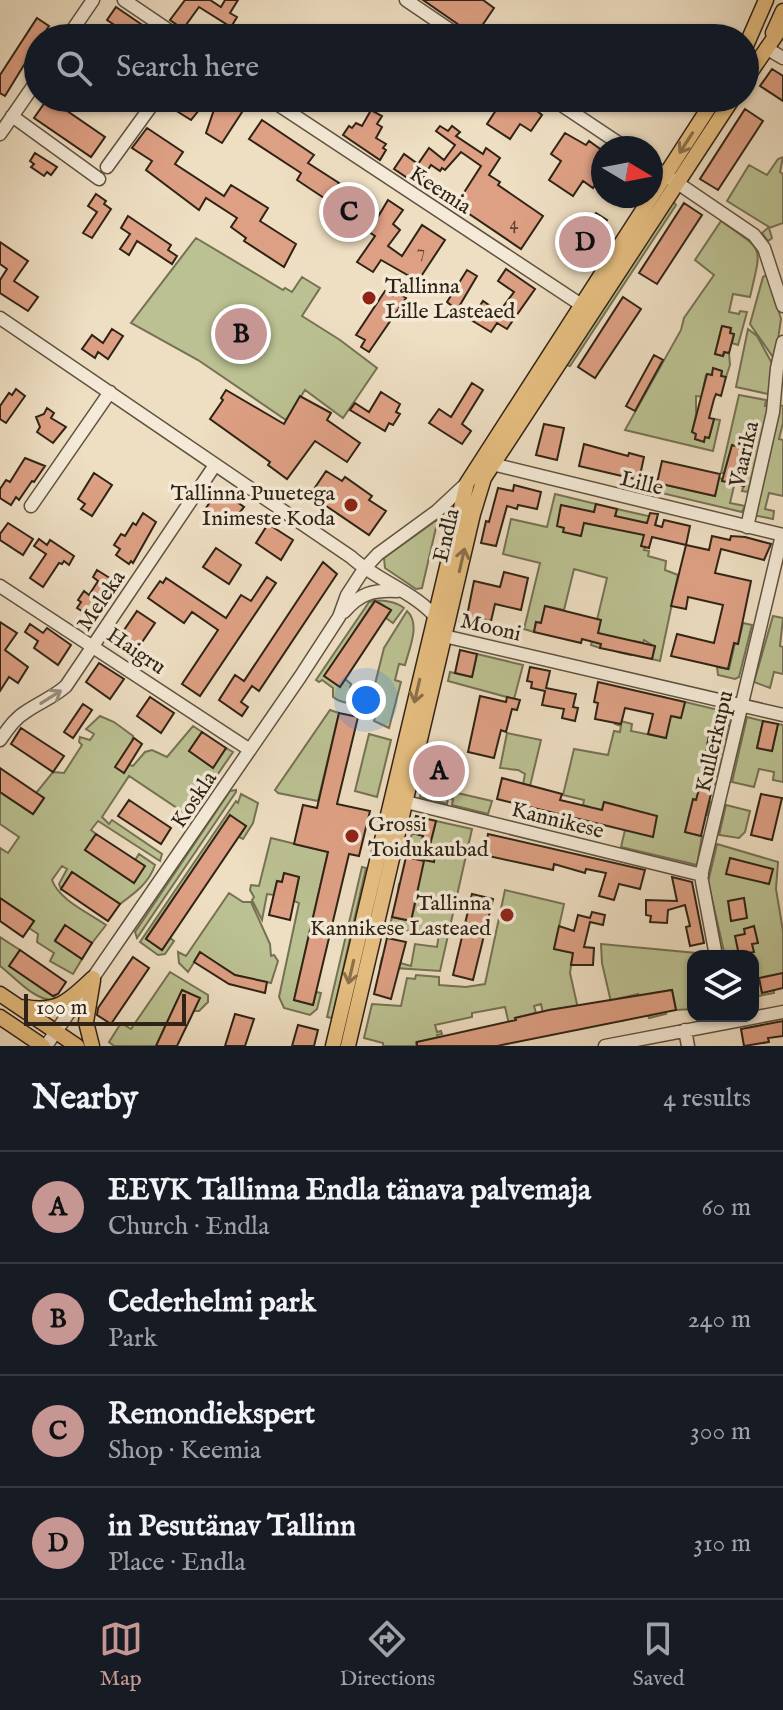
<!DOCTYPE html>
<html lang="en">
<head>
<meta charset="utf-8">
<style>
  :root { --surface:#171b24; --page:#20242c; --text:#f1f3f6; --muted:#9ea1a6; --line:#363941; --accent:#c59692 }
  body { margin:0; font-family:"IM FELL English",serif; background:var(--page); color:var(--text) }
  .controls { position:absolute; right:24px; bottom:24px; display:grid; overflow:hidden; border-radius:16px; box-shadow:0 2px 6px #0004 }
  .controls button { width:72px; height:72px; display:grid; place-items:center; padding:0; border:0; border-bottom:2px solid var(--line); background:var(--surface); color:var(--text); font:40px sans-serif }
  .compass { position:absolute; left:591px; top:136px; width:72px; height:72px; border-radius:50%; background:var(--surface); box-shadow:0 2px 6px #0004; rotate:100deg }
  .scale { position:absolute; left:24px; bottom:20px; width:162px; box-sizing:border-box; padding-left:8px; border:4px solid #2f2315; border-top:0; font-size:22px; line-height:28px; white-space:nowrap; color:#2f2315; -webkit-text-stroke:6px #f4ead7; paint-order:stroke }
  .you { position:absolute; left:366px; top:700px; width:28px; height:28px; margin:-20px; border:6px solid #fff; border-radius:50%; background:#1a73e8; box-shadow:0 0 0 12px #1a73e833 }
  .badge { display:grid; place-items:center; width:52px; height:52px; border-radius:50%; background:var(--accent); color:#111; font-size:26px; font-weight:700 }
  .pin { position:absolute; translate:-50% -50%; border:4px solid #fff; box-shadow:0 2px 8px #0006 }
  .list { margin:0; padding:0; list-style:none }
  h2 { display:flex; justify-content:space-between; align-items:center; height:104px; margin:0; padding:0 32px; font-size:34px }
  h2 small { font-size:26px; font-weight:400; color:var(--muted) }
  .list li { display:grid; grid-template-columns:52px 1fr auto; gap:24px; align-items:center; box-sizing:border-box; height:112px; padding:0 32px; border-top:2px solid var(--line) }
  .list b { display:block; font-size:30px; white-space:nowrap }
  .list p { margin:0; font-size:26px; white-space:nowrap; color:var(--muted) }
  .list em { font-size:26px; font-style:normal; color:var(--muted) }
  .icon { flex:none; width:44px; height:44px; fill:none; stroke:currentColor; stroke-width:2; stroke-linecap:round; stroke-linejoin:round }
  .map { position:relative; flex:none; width:783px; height:1046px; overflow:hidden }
  .search { position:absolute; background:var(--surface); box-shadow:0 2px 6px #0004; left:24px; right:24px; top:24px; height:88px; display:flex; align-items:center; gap:20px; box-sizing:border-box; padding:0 28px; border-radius:44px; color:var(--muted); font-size:30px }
  .sheet { height:552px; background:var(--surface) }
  nav { display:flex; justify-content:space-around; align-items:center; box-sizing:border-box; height:112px; border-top:2px solid var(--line); background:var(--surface); font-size:22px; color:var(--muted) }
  nav a { display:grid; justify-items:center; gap:4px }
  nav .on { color:var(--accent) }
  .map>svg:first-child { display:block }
  .green { fill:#bbc192; stroke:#757254; stroke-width:2 }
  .building { fill:#dea084; stroke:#2f2315; stroke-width:2 }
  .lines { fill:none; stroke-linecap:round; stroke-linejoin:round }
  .minor-casing { stroke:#5f5240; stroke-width:15 }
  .major-casing { stroke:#2f2315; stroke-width:17 }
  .minor { stroke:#f4ead7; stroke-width:12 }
  .major { stroke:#e7bf81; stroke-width:14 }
  .oneway { stroke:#8b714b }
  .oneway2 { stroke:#9b9080 }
  .poi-dot { fill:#8f2418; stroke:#f4ead7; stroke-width:3 }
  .labels { text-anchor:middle; stroke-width:7; stroke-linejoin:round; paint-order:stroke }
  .number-label { font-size:18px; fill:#5b4231 }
  .street-label { font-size:22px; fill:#2f2315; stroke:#f4ead7 }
  .poi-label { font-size:22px; fill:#2f2315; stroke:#f4ead7; text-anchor:start }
</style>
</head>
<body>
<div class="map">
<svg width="783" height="1046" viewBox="0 0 783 1046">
  <rect width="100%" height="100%" fill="#eedec2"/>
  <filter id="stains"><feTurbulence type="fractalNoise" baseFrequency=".0025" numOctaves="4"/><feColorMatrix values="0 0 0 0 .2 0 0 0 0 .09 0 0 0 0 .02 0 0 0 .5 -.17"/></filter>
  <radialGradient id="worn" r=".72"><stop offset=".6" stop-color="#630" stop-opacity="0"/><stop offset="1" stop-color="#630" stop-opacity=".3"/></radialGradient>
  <path class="green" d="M783,157L780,172L783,174V223L769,228L772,238L768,241L762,233L769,227L727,201L749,165L767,175L778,159Z
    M673,201L676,205L570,366L566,365Z
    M721,221C765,252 762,244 750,297L733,294L729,312L739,314L740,311L747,312L738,345L732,343L734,335L730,333L731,328L722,326L715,354L723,356L725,352L729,353L730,365L726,377L721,376L722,371L713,369L712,375H706L703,390L705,397L696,396V415L692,432L696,433L695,439L703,441L705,437L709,438L714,419L720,420L713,451L625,430L681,330L684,318L714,275L695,260Z
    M196,238L283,290L285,288L292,292L302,277L320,288L302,316L340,340L377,368L343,418L305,390L286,420L198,360L131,323Z
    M768,274L781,319L775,360L750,324L763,277Z
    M748,329L757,336L774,367L768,394L736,387Z
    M739,395L766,400L765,406L770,407L748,492L742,491L754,451L732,446L724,473H721Z
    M778,405L783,406V423L779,439L783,440V496L769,493L765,509L774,511L773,519L753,515Z
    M719,478L735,482L730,503L745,506L742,512L649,490L651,479L657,480V483L715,496Z
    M555,494L596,504L592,521L613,526L617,509L657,518L652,538L649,537L644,550L649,551L648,556L666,561L665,570L678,575L660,661L652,659L655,647L644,640L643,643L634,641L631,655L618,652L621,639L603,635L600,648L591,645L607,578L574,569L564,610L545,606L542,623L536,622L534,632L524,629L540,563L503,554L511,519L547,527Z
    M438,519L422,588L416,589L385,568L384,558Z
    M375,600L325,676L340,686L345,679L351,684L349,693L355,700C349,705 339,702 333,697V688L322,680L319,682L316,680L369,602C380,599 395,601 404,608L393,623L386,618L391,610Z
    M407,611C421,624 409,649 405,665L399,664L395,680L401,682L389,728L374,721L377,710L370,704L384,648Z
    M773,616L783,618L780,646L783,647V674L774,672L770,688L754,682Z
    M743,623L752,625L739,677L735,679L718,675L717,667L729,669L735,643L738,644Z
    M477,654L523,665L514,699L448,681L450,672L472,677Z
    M657,696L664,697L660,713L680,718L685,702L731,713L725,739L709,736L705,757L721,760L715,785L701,782L697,798L711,802L708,815L690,811L685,832L702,836L697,865L621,847L625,830L619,828L624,807L604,802L599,824L585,821L589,807L583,805L584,800L563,795L574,749L608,755L614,731L620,732L621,726L615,724L617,720L632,724L631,731L666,738Z
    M330,710L339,713L318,801L278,793L275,790Z
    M100,716L114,722L133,736L129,765L133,766L145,752L152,750L167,757L193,726L202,732L189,751L213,767L226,748L233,752L189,816L129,776L102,817L109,824L112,820L162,854L160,861L98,821L91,830L96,834L85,850L133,882L135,860L139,854L155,865C149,883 135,893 120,904L72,872L61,889L59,884L67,869L62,866L52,880C59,900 89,913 106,925L92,943L65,926L55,940L82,959L73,974L50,961L54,953L37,942L38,934L29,928L34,921L0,898V848L8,853L19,837L0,824V792L33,814L44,798L36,793L53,772L64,773L82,745L79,742L80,737L90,740L94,734L86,729Z
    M747,717L763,721L757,748L772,751L778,724L783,725V782L773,780L774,772L759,769L754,787L732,782Z
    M507,733L541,740L525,807L519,805L525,774L518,770L500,768Z
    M369,734L391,740L377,797L355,791Z
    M424,778L429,779L427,786L492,801L488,814L452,805L453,799L448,798L447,804L420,797Z
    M236,790V792L137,938L135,932L230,791Z
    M241,794L258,803L253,823L243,839L239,837L246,826L230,816L146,938L162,950L170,938L174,941L165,954L158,955L140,942L236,801L238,803Z
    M726,805L750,811L745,832L739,838L719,835Z
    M436,821L472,829L440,971L380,967L382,958L411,966L415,944L437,947L439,934L389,929L392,917L411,921L417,895L398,891L399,884L417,887L423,862L406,857L412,833L432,837Z
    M271,838L328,852L294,1000L313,1005L316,992L321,993L317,1009L310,1015L284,1008L279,997L299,903L294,901L299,877L284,874L282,882L277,881L274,895L267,894L262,920L252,900L254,897L250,890L251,885L259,886Z
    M717,844L778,862L776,889L783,931V973L759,979L762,992L774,990V993L753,997V956H725L708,882Z
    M362,867L366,868L332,1018L327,1017Z
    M505,890L564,904L554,949L573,953L570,973L579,1013L571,1015L569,1007L549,1010L553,1034L547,1033L541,1004L534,1006L536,1013L515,1018L520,1041H513L505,1007L472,1013V1017L435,1025L437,1032L441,1031L442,1034L437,1035L440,1046L435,1038L416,1042V1046H383V1043L364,1038L372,1004L401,1006L407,978L415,979L416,975L439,977V985L466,987L485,984Z
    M229,893L243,902H251L270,944L271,956L274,955L278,961L271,983L235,975L200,953L188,972L179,963L178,952L186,956Z
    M0,937L20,950L10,966L56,998L55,1000C35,1002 15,977 0,966Z
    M601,944L707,954V956H693V962L689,964L693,975V1009L676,1010L672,990L651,994L666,1014L649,1018L648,1015L642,1016L638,994L617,999L622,1020L614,1015L602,963Z
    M170,972L208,995V1002L199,1011H194L199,998L182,990L156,1046H114L109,1042L121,1023L131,1029Z"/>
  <path class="building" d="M185,0H210L221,7L225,0H238L230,13L237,17L231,27L199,7L183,29L170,20Z
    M423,0H483L494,8L475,36Z
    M116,7L138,22L161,38H134L107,20Z
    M37,18L49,26L41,38H38V49L35,54L32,52L5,96L0,93V75Z
    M772,69L783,76V101L760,86Z
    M48,98H66L60,106L105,137L91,157L34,118Z
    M183,98H202L199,110L191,120L175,110Z
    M218,98H227L244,109L222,143L206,133Z
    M504,98H521L542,115L531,131L520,124L510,139L487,124Z
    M745,109L763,121L718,190L700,179Z
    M371,110L382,116L377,124L382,127L376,138L386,144L383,148L386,150L380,160L343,135L349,126L352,128L356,123L362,126Z
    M262,120L314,155L308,163L339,183L336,187L357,201L342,222L325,211L330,202L297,180L301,173L249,139Z
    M440,126L448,131L452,126L460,132L456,136L483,154L486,148L500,158L489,175L500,182L498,185L543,216L521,249L456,205L481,166L461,152L445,170L442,168L440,171L431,165L418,185L394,169L404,154L418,164L429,148L444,160L455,145L436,131Z
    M147,128L183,152L175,164L224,196L231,185L268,208L260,221L296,244L284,267L244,241L246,238L231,227L237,218L206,198L199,210L146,170L152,161L132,148Z
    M565,133L586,145L589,141L603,151V173L593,188L583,181L573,196L549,180L561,161L551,154Z
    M35,153L57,167L51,175L47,172L44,176L31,167L34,164L30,161Z
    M96,194L106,201L104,204L111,209L92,238L83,233L97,212L88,206Z
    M388,200L403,210L393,224L400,230L388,246L402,256L422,225L445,240L418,281L381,260L373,272L357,262L375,236L369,232Z
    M684,203L702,215L657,284L639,273Z
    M596,213L607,220L576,267L560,256L582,221L588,225Z
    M128,216L171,245L168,250L177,256L172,264L137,241L129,255L120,249L130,234L121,228Z
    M0,242L28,261L14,281L38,297L28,311L0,293V280L7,269L0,264Z
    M506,269L535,289L507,329L497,323L491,332L471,320L483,301L499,312L514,292L498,281Z
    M467,270L477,276L457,310L447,302Z
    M385,291L393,296L396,292L406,298L369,352L361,347L365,340L356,335Z
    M623,297L641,309L595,378L578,367Z
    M722,326L731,328L730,333L734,334L729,353L724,352L723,356L715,354Z
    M112,329L123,336L108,359L98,352L95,358L82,349L92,335L103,343Z
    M654,355L663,360L635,411L626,406Z
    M713,368L722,371L721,376L726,377L721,396L716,394L714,399L709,418L714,419L709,438L705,437L704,442L695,439L696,434L692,432L707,374L712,375Z
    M472,383L483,390L462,424L471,431L462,444L429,423L439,409L451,417Z
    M16,389L25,396L6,423L0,419V406L9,393L12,395Z
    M226,390L284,424L300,396L331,413L327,420L360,443L347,462L315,441L287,479L268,465L270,462L210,419L223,400L221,398Z
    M381,392L400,404L396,412L400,414L393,425L389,423L385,431L350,410L355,403L369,412Z
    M47,408L54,413L51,418L66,427L53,443L37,432L40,427L36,417L44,414Z
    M544,424L564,428L557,460L536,455Z
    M584,444L628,456L629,453L644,457L639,480L579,466Z
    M732,445L754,451L744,486L722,481Z
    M25,458L45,466L34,482L32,481L19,500L16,497L11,505L0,498V489L6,480L10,482Z
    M662,461L720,474L715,496L657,483Z
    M326,471L342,481L345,477L372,496L369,500L386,511L369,535L310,495Z
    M94,473L112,485L92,516L81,509L85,504L78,499Z
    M514,485L541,492L537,509L518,505L517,509L507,506L496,546L481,543L486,521L489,522L498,488L513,491Z
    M219,489L244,507L230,525L206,508Z
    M596,504L617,509L615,516L647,523L650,513L658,514L655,525L662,527L664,520L690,526L686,545L652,537L649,548L641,546L644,535L584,523L581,536L563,532L564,528L557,526L561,505L594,512Z
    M143,513L156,522L133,563L131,561L129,564L116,555L120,549L114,545L121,534L125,536L133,523L136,525Z
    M8,523L33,539L23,555L0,540V534Z
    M268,524L293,540L281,560L256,543Z
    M712,536L730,540L731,536L745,537L771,544L764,560L721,549L715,573L751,581L738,644L734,643L728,669L671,656L677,634L714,643L723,605L688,597L686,609L671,606L686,545L709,550Z
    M39,539L47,545L50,540L74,556L69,565L64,561L62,564L59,563L43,587L30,578L46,554L34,546Z
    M216,548L241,565L229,584L203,567Z
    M323,562L337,574L259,691L252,686L241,702L248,707L242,716L219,700L235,675L244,681Z
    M97,570L116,582L91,617L77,608L81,602L78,600L84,591L89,595L98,581L93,577Z
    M504,572L528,578L521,610L495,604L491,621L467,616L474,581L500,587Z
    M267,577L276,583L200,696L182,684L218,630L192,612L184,623L148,598L160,581L163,583L166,578L226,618L241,595L251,601Z
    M375,601L391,610L340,687L324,676Z
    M545,606L601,620L598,633L655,646L652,659L600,648L601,644L582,639L581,643L534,632L536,622L541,623Z
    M137,611L155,623L138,648L120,636Z
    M0,622L17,633L5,650L28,667L18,683L9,677L0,691Z
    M30,624L43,633L47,628L71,645L58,665L34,648L38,641L25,632Z
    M460,650L477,654L472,677L455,673Z
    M99,663L124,679L110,699L86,682Z
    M530,667L550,671L546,688L576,694L573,707L578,708L575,721L562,718L564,709L542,705L545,691L531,688L532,682L527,681Z
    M598,682L685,702L681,718L671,716L666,738L648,734L653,714L625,708L621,724L595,719L598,703L594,702Z
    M480,696L506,702L507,697L520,700L517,710L512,709L506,732L501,730L494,758L468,752Z
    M150,697L174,713L161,733L137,716Z
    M83,704L92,710L73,738L64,732Z
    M339,713L358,717L337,804L370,811L359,856L349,854L313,1005L294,1000L328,852L294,844L303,805L317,808Z
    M763,721L778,724L772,751L757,748Z
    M21,728L64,756L53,772L11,744Z
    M202,732L226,748L213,768L189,751Z
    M709,736L724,739L719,760L705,757Z
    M134,738L142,744L124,773L115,767Z
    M435,749L449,752L445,782L429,779Z
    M0,768L44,798L33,814L0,792Z
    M502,778L562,794L560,800L602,810L604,802L657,816L653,837L497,799Z
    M701,782L713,785L701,836L685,832L693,799L696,800Z
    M761,794L782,798L772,840L751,835Z
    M129,800L171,828L161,844L118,816Z
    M230,815L246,826L162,950L146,939Z
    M416,816L436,821L430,845L441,847L439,857L435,856L434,862L419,859L423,836L412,833Z
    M96,834L145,866L134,883L85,850Z
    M488,834L645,870L640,889L619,884L614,900L599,896L606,873L586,869L585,873L554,864L553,870L484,855Z
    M406,857L424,861L411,921L392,917Z
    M730,858L773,869L769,884L726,874Z
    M72,872L120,904L108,921L61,889Z
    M284,873L299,877L290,920L269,915L277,881L282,882Z
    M672,877L692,882L704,943L690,946L686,927L690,926L685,905L668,910L667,923L650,922L651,916L646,915V900L677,901Z
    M472,894L493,899L473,980L453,975Z
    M0,898L34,921L23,937L0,921Z
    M744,898L747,918L731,921L728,901Z
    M592,912L605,915L603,925L590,922L584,947L594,948L593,965H571L573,953L554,949L559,926L574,931L578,915L590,918Z
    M65,925L92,943L82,959L55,941Z
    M754,926L758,943L752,944L754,952L739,955L735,936L745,934L744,929Z
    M387,938L406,942L391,999L374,994Z
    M20,950L66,982L58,994L53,996L9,966Z
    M200,952L235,975L267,982L265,993L229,984L194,962Z
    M133,957L149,968L111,1024L97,1015L98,1008Z
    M783,973V988L762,993L759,978Z
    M182,990L200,998L191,1017L177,1046H156Z
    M672,990L676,1010L497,1046H417V1042L516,1020L515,1018L549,1010Z
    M235,1014L254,1019L245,1046H225Z
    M783,1021V1036L768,1038L769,1042L744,1046L741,1029Z
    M298,1025L318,1030L314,1046H292Z"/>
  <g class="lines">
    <g class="minor-casing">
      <path id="minor" d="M124,0L180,38
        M406,0L462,38
        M67,38L93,0
        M766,48L783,58
        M268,98L589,310
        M551,98L626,148
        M12,116L99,179
        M0,134L38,79
        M651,165L754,235L764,248L783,306
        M107,167L157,98
        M0,318L351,557C375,579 409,590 432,613C438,619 441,629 444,636L783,715
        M492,464L783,535
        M31,506L110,392
        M747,527L773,412L777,368L783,342
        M0,586L250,750
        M344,612C360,593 373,590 397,591
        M0,740C8,729 15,718 27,711C40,702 54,697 66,686L215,465
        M406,802L702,875
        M716,956L701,876L782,535
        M685,1030L688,1046
        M46,1046L300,677L339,617L347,595L364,569L378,554L437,511L467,483
        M605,1046L783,1012"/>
    </g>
    <g class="major-casing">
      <path id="major" d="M773,33L783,11
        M745,48L766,0
        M745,80L783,25
        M0,994L77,1046
        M25,1007C59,1013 69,1000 93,978
        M0,1017L43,1046
        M92,1046L86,1022L93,980
        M333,1046L467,483L715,98
        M348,1046L473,514L484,478L733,98"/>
    </g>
    <use href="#minor" class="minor"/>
    <use href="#major" class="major"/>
  </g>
  <defs><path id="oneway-shaft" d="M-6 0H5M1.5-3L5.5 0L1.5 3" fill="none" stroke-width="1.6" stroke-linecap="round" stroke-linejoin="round" transform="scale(2)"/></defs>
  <g class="oneway">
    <use href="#oneway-shaft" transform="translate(686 143) rotate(123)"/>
    <use href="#oneway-shaft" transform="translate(462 560) rotate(-77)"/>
    <use href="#oneway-shaft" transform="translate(417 691) rotate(103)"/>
    <use href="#oneway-shaft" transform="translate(351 972) rotate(103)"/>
  </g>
  <use class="oneway2" href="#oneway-shaft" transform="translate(51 697) rotate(-32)"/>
  <g class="poi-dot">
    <circle cx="369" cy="298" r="8"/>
    <circle cx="351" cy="505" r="8"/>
    <circle cx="352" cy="836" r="8"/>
    <circle cx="507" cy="915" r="8"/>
  </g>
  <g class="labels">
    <g class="number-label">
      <text x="514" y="229">4</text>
      <text x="421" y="257">7</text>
    </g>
    <g class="street-label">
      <text transform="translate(441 189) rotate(33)" y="8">Keemia</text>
      <text transform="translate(743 454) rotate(-77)" y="8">Vaarika</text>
      <text transform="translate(642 482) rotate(14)" y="8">Lille</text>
      <text transform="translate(445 535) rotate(-77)" y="8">Endla</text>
      <text transform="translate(100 600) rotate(-56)" y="8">Meleka</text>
      <text transform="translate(491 626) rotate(13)" y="8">Mooni</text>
      <text transform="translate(137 650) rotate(34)" y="8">Haigru</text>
      <text transform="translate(713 741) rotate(-77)" y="8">Kullerkupu</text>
      <text transform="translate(193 799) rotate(-56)" y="8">Koskla</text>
      <text transform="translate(558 819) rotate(14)" y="8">Kannikese</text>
    </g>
    <g class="poi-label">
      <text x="385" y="293">Tallinna<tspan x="385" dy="25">Lille Lasteaed</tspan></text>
      <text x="335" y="500" text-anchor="end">Tallinna Puuetega<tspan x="335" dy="25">Inimeste Koda</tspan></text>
      <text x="368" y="831">Grossi<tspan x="368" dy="25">Toidukaubad</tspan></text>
      <text x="491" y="910" text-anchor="end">Tallinna<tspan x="491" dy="25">Kannikese Lasteaed</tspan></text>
    </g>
  </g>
  <rect width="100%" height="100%" filter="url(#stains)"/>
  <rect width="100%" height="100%" fill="url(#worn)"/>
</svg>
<div class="controls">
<button><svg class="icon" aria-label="layers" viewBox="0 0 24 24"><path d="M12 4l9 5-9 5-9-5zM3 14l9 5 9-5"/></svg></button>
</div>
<svg class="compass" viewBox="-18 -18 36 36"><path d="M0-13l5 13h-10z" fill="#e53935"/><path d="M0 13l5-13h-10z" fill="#9ea1a6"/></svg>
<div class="scale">100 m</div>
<div class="you"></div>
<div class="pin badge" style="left:439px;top:771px">A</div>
<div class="pin badge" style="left:241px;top:334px">B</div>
<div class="pin badge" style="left:349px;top:212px">C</div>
<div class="pin badge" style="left:585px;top:242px">D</div>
<div class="search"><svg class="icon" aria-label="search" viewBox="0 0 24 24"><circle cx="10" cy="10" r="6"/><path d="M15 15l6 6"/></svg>Search here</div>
</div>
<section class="sheet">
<h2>Nearby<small>4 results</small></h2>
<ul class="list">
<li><span class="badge">A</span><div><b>EEVK Tallinna Endla tänava palvemaja</b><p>Church · Endla</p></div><em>60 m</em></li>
<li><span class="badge">B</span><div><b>Cederhelmi park</b><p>Park</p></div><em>240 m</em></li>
<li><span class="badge">C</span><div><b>Remondiekspert</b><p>Shop · Keemia</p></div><em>300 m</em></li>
<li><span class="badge">D</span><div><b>in Pesutänav Tallinn</b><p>Place · Endla</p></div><em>310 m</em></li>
</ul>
</section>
<nav>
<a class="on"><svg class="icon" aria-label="map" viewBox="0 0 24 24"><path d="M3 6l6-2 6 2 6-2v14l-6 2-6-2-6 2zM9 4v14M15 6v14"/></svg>Map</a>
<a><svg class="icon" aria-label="directions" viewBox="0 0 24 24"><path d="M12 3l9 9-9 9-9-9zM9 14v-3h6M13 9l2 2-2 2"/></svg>Directions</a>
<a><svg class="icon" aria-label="saved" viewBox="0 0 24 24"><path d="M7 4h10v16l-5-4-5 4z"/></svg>Saved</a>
</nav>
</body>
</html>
